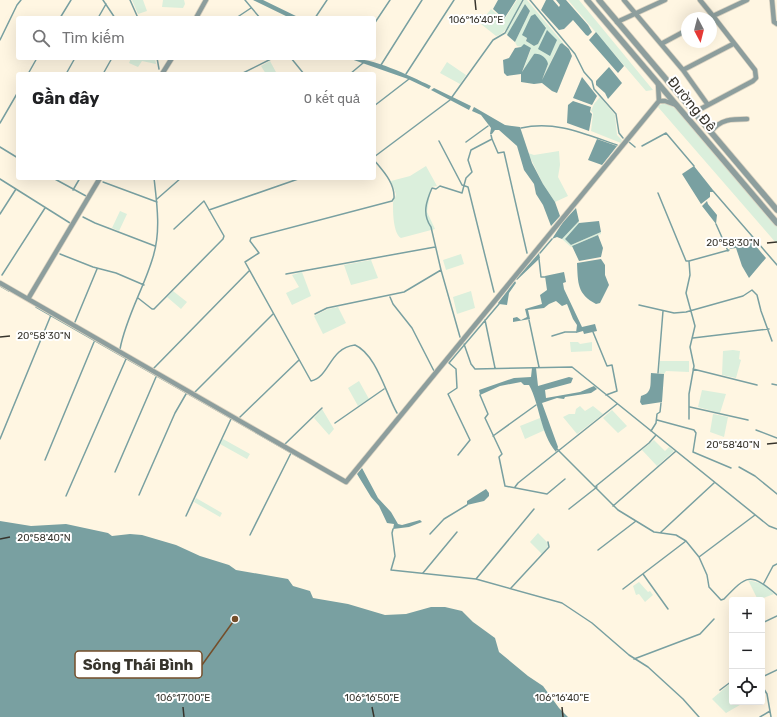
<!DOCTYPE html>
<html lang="vi">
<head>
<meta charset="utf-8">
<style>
  :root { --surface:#fff; --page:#f6f6f6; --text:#202124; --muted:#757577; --line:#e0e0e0 }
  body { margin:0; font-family:Rubik,sans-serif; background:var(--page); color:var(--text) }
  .controls { position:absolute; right:12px; bottom:12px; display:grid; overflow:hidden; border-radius:4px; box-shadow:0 4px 16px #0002 }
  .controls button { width:36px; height:36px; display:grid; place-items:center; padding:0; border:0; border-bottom:1px solid var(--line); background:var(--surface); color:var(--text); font:20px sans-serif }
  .compass { position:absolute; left:681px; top:12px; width:36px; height:36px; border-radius:50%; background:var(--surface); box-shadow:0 4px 16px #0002; rotate:173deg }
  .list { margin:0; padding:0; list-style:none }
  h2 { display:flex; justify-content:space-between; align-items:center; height:52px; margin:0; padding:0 16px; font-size:17px }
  h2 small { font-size:13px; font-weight:400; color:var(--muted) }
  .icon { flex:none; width:22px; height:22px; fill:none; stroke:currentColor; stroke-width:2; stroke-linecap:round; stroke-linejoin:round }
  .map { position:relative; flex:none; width:777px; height:717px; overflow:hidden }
  .search { position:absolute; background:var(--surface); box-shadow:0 4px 16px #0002; left:16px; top:16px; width:360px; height:44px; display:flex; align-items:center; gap:10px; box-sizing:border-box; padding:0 14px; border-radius:4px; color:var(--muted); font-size:15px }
  .panel { position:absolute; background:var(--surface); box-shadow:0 4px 16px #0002; left:16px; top:72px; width:360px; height:108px; border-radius:4px }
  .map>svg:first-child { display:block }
  .green { fill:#dbefdc; fill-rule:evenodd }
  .water { fill:#79a0a1 }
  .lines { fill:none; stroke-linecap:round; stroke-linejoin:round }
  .stream { stroke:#79a0a1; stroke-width:1.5 }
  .minor-casing { stroke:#dbd3c1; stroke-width:6 }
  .tertiary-casing { stroke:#dbd3c1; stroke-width:7 }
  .minor { stroke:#8d9e9d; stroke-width:4.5 }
  .tertiary { stroke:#8d9e9d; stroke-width:5.5 }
  .ticks { fill:none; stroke:#37342c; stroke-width:1.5 }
  .labels { text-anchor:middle; stroke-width:4; stroke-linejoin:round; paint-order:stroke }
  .street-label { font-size:14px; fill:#37342c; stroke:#fff }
  .ticks-label { font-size:10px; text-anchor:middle; fill:#37342c; stroke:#fff; stroke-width:4; stroke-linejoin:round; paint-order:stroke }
  .leader { fill:none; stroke:#744e2a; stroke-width:1.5 }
  .callout-dot { fill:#744e2a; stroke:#fff; stroke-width:1.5 }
  .callout { fill:#fff; stroke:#744e2a; stroke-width:1.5 }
  .callout-label { font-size:15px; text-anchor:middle; font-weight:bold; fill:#37342c }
</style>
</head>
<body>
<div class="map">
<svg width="777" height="717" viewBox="0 0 777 717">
  <rect width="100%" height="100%" fill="#fff6e2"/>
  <path class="green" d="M132,0H143L147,11L138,14Z
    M163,0H184L185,4L183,8L162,7Z
    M517,0H522C516,11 509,33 496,36L476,20L480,15L484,18L491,9L504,20Z
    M524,0H527L564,44L562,43L555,53L542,80L548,64L534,54L522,73L531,49L517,46L515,42L530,11L525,4L509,32L507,35L506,33ZM546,26L538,44L534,46L526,41L527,38L524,36Z
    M568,0H579L653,90L646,91Z
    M131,58H155L156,64L142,61L138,67L129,63Z
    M270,61L277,74H266L261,66Z
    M447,62L466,75L460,84L440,73Z
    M600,97L615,115L617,135L622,140L621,143L591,131L593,113L591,111L594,104Z
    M666,103L678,110L777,225V244L658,107L659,105Z
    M559,151L560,165L558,177L568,196L555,202L543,184L528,153L534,155Z
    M426,166L437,186L431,187L427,212L435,229L401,238C393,233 393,212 393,203C393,200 396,197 396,194L391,181L410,176Z
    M120,211L127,214L119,231L112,228Z
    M579,221V223L565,239L571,245L601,232V234L576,244L571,247L562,239Z
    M461,254L464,264L446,270L443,260Z
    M371,260L378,278L351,285L344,265Z
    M302,272L311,296L292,305L286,293L299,287L292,275Z
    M173,291L187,302L181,309L167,297Z
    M471,291L475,308L457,314L453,297Z
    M338,307L346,323L323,334L314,316L328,309Z
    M570,342H578L580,344L592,342V351L571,352Z
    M733,350L740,351L739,359L741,360L736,378L722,375L723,351Z
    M660,361H689V372L666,371L664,374L659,373Z
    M359,381L369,399L358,406L348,388Z
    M702,390L726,394L720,413L698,407Z
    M580,406L585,411L593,406L603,414L577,434L563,417L569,414H575L576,409Z
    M322,409L334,429L329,435L314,418Z
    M612,410L627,426L618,433L603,418Z
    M713,414L728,417L724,437L710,432Z
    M540,418L545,430L525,439L520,426Z
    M223,439L250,454L247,459L220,444Z
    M654,440L665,451L669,447L674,451L657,466L642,450Z
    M196,498L222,513L220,517L194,502Z
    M538,533L547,542L548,546L542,554L530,542Z
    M748,580L763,584L774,594L758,600Z
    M639,582L648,592L650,591L653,595L645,602L639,594L636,595L633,586Z
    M732,682V702H745L726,713L712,699Z"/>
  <path class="water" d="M253,0H263L300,18H290Z
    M498,0H516L504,19L493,9Z
    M546,0H553L559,7L560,5L556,0H566L588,25L592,32L588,36L586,35L573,20L564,29L559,30L541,10Z
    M525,4L530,11L515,42L507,35Z
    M535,14L546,28L538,44L534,46L526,41L527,38L522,35L531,16Z
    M547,30L557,40L550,56L538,49Z
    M596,32L624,66L618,73L589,40Z
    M562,43L569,49L572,56L557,93L552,91L542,83L534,84L521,82V74L507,76L504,73L503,60L509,58L515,48L521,47L524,44L531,48L522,72L534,54C540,53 547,58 548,64L542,80L560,44Z
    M348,58C374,58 408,75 431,86L429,89L408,79Z
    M609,67L622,83L608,99L605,93L596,85V81Z
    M582,77L597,96L592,105L573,98Z
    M434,88L471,106L469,110L431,90Z
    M573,101L591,107L590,112L592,114L589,131L567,123L568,105Z
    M474,107L505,125L520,127L532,163L543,184L555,202L560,216L551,226L543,205L536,194L534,184L524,170L517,146L499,130H495L492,134H490L491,128L481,115L472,111Z
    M597,139L617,146L602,165L588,160Z
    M694,166L713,190V192H710V197L701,204L682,174Z
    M707,201L708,204L717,215L716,224L702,206Z
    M576,208L579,221L562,239L557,237L552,239L563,222Z
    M599,221L601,232L571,245L565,239L579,223Z
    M598,235L603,248L601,257L579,261L572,246Z
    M746,239H750L766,258L749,278L742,266L736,248L729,249Z
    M539,253L540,258L517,280L516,279Z
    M601,259L605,265V275L609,285L600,303L596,304C577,294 578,283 577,263Z
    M564,272L566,282L563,283L564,289L582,327L595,324L597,331L584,334L583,331L576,333L577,325L573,319L567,304L562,306L556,301L549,304L544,308L528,310L530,319L513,322V318L517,317L521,320L527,317L525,309L542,304L540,295L547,290L545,276Z
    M515,281L516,283L509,293L507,305L499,304L498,303Z
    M532,368H536L538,386L569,377L573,378L571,383L545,390L546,398L580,392L594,386L597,389L591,393L565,397L564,399L557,398L542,403L558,447L556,452C540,433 540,405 529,385H524L521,382L500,386L480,395L479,390L514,378L531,377Z
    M651,373L664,374L662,402L642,405L640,402L641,396C653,393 650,384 651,373Z
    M362,468L378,498L391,512L398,524L402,525L420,520L422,522L409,527L393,529L394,524L387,523L379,506L371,497L357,474Z
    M486,489L489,493V496L484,501L467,505V501Z
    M0,521L31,526L66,524L108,533L112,536L130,534L142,535L176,545L200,556L229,565L236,570L288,579L293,586L310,591L313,598L348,604L385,615L406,614L431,607H445L462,611L473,622L495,638L499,652L528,676L543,686L559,708L568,717H0Z"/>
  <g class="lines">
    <path class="stream" d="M103,0L115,18
      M130,0L138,18
      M245,0L260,18
      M530,0L575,54L584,72L592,81L594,89L616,114L619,133L623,138
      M60,18L71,0
      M98,18L106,4
      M236,18L251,8
      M315,18L327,0
      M374,24L390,0
      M0,40L17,5L21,0
      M157,58L159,69
      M291,58L304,74
      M381,65L422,0
      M28,74L37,58
      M66,74L75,58
      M103,74L112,58
      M241,74L273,58
      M350,74L363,63
      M406,74L454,0
      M452,97L493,40L505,33L523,0
      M374,106L409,79
      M0,123L18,92
      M521,128C555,120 585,134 617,145
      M491,135L492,139
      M439,141L462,185L468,187L494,292
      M466,142L488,126
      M629,142L635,147
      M642,146L666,133L694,166
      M0,147L18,158
      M374,157L450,100
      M374,160C383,171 395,183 394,198L392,201L251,238L250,241L259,253L245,262L311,381C330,377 329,348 355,345C376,354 386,394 397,413
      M53,178L86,196
      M0,179L70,223
      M103,182L157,202
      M73,190L80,178
      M713,191L777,265
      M658,193L686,261H689
      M157,199L181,178
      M209,210L301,178
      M0,214L16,189
      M83,217L95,223L155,246
      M716,224L728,251
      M540,253L552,239
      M60,254L93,267L116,273L144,285
      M539,259L541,277H545
      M286,274L435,247
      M2,275L45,208
      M0,286L9,291
      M390,297L393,304L412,328L434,371
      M138,298L152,309H154L223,239L224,236L204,201L174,229
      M639,305L674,313L686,312L743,296L752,290L757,295L761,311L772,341
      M36,307L302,459
      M315,314L327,308L404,292L441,270
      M485,320L495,368
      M529,320L539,367
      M75,322L97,269
      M593,332L607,366L612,365L617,391L606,395
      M552,336L565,332H576
      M460,337L441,270L431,227C422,214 426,202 432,188L436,189L440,186L462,193L466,178L472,172L468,160L471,150L492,139L498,153L504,152L527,253
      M693,338L769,329
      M464,344L471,364L475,369L572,367L769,526L777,529
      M120,349C126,317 144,288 153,257C161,232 157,204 154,178
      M154,368L249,271
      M693,369L757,385
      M658,373L663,311
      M772,384L777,385
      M195,392L273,314
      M480,395L488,414L485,418L502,454L499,457L505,486L547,494L565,479
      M690,407L748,420
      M239,418L299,360
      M689,419V394L694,366L690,347L695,326L686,293L690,275L689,261L729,250
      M657,420L694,430L696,433L693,452L731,468
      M335,423L384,389
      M756,430L777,438
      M651,431L656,423L657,414L660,412L661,403
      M493,436L536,405
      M0,439L51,315
      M285,444L322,408
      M557,449L618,510L654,532L676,535L686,541L699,557L707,575L709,587L721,600L724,599C747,575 750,572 777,595
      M458,455L470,440L448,394L457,388L456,369L449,363L499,304
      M45,460L94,342
      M739,467L755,476L777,494
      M115,472L156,377
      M596,486L649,443L656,435
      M515,487L518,483L617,404
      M139,495L175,413L186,394
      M66,496L126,359
      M613,506L676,451
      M569,509L597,487
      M186,516L231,419
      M393,529L392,533L395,556L391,570L476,579L562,603L592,623L629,655L648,667L683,699L699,717
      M660,533L714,483
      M430,534L444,519L467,505
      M250,535L291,453
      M598,550L636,521
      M699,557L755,515
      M423,573L457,532
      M643,574L668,609
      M476,579L534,509
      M764,583L773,566L777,564
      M511,588L549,547L548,542
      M623,589L686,541
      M762,623L777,616
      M634,659L700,634L714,619
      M762,677L777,670
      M762,686L767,694L771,717
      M720,690L732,681
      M760,717L770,711"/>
    <g class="minor-casing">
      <path id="minor" d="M624,0L683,70L708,105
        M700,0L713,16L747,0
        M772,0L774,22L777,24
        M196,18L206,0
        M617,22L665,0
        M661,44L687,30
        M683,70L733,44
        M162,74L172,58
        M659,101H665L676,105
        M693,113L753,81L756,78L755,70L713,16L709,18
        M711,132C720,119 732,119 747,119
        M0,283L346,482L659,101L658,83
        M28,299L100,178"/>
    </g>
    <g class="tertiary-casing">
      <path id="tertiary" d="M587,0L777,223
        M599,0L777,210"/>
    </g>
    <use href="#minor" class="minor"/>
    <use href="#tertiary" class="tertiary"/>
  </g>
  <path class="ticks" d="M475,0L476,10M767,243L777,242M0,337L10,336M767,444L777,443M0,539L10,537M183,707L184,717M372,707L374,717M562,707L563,717"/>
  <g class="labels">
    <g class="street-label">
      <text transform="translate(692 104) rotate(50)" y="5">Đường Đê</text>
    </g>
  </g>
  <g class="ticks-label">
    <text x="476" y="23">106°16'40"E</text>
    <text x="733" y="246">20°58'30"N</text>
    <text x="44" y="339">20°58'30"N</text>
    <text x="733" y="448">20°58'40"N</text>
    <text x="44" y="541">20°58'40"N</text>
    <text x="183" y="701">106°17'00"E</text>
    <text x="372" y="701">106°16'50"E</text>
    <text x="562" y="701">106°16'40"E</text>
  </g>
  <path class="leader" d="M235 619L202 665"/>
  <circle class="callout-dot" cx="235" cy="619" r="4"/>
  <rect class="callout" x="75" y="651" width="127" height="27" rx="4"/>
  <g class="callout-label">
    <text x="138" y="670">Sông Thái Bình</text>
  </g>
</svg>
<div class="controls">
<button>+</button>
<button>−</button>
<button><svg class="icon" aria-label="locate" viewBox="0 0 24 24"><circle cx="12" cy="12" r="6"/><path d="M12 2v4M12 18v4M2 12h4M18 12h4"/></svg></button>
</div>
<svg class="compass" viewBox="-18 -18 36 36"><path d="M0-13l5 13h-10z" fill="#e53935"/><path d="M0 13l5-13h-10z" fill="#757577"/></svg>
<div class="search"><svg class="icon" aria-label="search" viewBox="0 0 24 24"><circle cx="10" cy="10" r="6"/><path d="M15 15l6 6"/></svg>Tìm kiếm</div>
<section class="panel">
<h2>Gần đây<small>0 kết quả</small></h2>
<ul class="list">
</ul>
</section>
</div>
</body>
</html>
